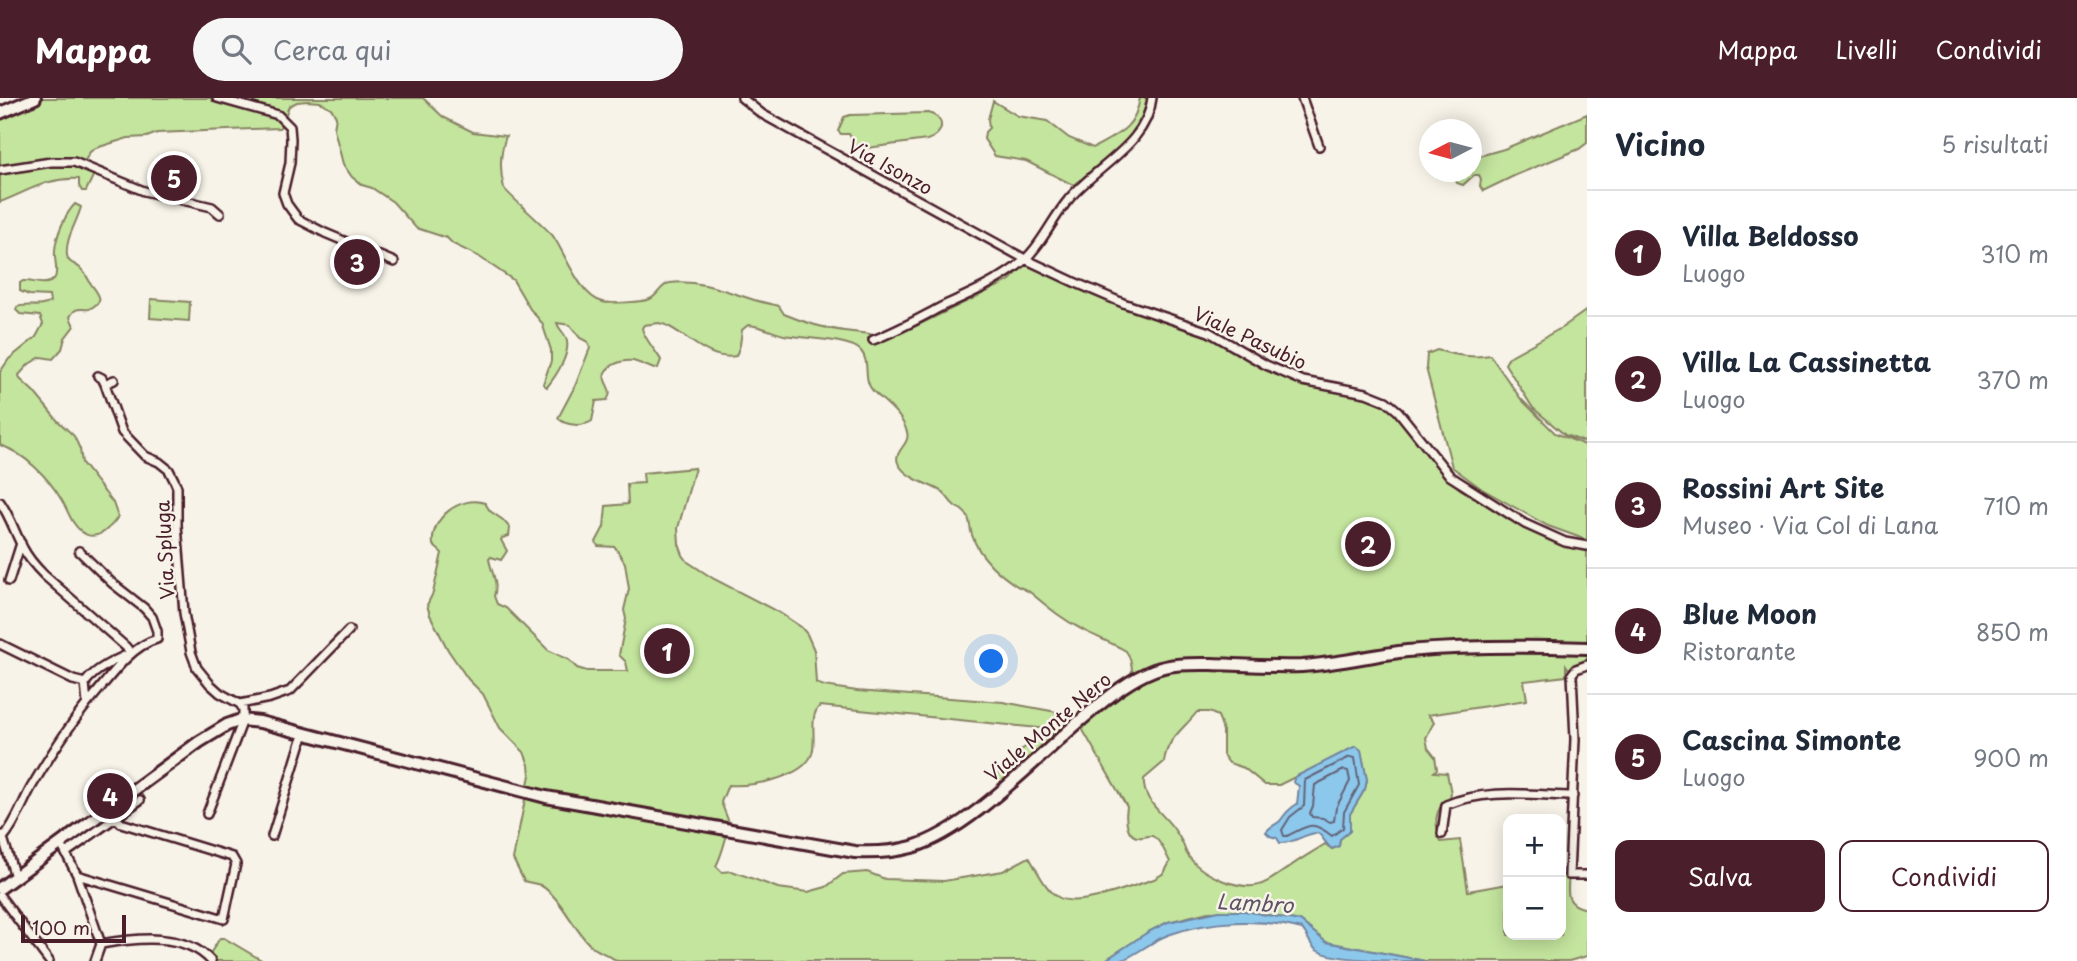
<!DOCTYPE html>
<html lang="it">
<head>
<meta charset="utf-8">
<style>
  :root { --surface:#fff; --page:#f6f6f7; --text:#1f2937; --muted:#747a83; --line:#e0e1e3; --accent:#4a1f2b }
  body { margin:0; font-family:"Playpen Sans",sans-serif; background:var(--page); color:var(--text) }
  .controls { position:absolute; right:21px; bottom:21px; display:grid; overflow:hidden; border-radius:14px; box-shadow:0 4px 18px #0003 }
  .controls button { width:63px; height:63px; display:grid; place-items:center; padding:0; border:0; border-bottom:2px solid var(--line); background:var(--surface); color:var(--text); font:35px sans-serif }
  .compass { position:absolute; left:1419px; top:21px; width:63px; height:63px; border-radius:50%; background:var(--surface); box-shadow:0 4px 18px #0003; rotate:264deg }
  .scale { position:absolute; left:21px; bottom:18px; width:105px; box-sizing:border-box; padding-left:7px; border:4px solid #4a1f2b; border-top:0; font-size:19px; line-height:24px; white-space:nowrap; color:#4a1f2b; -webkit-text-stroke:5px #f7f3e8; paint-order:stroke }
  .you { position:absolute; left:992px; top:564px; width:24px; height:24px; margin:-18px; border:5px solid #fff; border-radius:50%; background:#1a73e8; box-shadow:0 0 0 10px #1a73e833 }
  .badge { display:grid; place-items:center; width:46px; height:46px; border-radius:50%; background:var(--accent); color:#fff; font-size:23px; font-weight:700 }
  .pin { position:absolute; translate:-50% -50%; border:4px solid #fff; box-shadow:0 2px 7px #0006 }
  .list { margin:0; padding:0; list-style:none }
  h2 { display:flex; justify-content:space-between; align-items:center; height:91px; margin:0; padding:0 28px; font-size:30px }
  h2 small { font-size:23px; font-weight:400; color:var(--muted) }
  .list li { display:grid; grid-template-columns:46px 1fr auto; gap:21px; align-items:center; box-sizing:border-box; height:126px; padding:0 28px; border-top:2px solid var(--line) }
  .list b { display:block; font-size:26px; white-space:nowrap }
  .list p { margin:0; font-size:23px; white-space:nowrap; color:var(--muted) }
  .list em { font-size:23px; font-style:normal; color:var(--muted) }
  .actions { display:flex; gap:14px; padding:21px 28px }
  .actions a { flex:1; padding:16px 0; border:2px solid var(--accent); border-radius:14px; text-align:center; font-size:24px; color:var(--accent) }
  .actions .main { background:var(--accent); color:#fff }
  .icon { flex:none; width:38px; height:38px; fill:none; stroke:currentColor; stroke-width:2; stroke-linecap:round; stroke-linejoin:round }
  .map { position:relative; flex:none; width:1587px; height:863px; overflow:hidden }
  header { display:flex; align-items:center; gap:42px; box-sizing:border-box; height:98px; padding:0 35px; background:var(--accent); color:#fff }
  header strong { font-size:33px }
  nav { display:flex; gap:38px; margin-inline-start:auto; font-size:24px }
  .search { width:490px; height:63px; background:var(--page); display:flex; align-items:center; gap:18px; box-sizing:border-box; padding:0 24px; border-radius:38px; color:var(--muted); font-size:26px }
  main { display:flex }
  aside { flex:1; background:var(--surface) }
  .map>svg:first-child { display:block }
  .green { fill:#c4e59e; stroke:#878264; stroke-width:2; fill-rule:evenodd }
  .water { fill:#8cc8ec; stroke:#72849f; stroke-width:2 }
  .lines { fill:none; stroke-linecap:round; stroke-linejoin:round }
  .shore { stroke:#646378; stroke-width:2 }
  .street-casing { stroke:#4a1f2b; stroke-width:12 }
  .secondary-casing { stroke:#4a1f2b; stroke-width:16 }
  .street { stroke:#f7f3e8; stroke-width:7 }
  .secondary { stroke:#f7f3e8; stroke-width:10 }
  .labels { text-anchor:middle; stroke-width:5; stroke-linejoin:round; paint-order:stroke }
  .street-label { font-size:19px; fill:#4a1f2b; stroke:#f7f3e8 }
  .water-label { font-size:21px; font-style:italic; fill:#5e5265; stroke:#f7f3e8 }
</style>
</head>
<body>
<header>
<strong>Mappa</strong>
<div class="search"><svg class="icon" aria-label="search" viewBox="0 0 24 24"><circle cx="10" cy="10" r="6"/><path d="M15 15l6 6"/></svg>Cerca qui</div>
<nav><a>Mappa</a><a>Livelli</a><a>Condividi</a></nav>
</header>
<main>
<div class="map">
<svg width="1587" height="863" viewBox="0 0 1587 863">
  <rect width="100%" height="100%" fill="#f7f3e8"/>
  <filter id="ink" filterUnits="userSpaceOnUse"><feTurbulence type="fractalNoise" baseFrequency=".0143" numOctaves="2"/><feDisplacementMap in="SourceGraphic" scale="14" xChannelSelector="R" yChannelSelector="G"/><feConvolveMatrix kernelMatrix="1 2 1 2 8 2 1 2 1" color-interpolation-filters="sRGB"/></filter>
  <g filter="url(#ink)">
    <path class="green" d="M35,0H423L443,19L473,34L506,38C500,55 499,71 504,90C506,95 544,127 553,138C565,155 580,199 603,204C609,206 644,204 650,201C659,197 660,187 670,185C701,181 730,195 758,203C765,205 772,206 779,208L784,216C803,224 822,230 844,233C858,235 871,234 883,241L916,228L1009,183L1017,175L1024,165L1122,208L1208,237L1265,271L1302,287L1365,299L1384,306L1394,314L1444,377L1460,391L1523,430L1552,443L1587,453V547L1502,545L1420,549L1356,559L1289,565L1253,564V567L1305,568L1351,563L1403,554L1500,547L1587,550V567L1576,571L1572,576L1566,567V578L1524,583L1527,602L1428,617L1434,624L1426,640L1428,650L1435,659L1437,671L1434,674L1447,675L1451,695L1450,701C1432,711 1435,727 1441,744L1460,742L1468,793L1508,786V837H1561V778L1569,777C1567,796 1565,807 1587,811V858L1569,863H1425L1326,844L1300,823L1245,813L1208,814L1168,824L1148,834L1104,863H617C608,856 597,854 589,846C573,830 560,798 540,787C535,785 529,785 524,783L513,761L530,677L529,667L524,654L500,630L483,596L468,581L448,552L430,517L427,507L433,495L442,455L433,447C430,420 460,397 485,405L490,413L503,422L510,430L509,438L502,440L501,442L507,453L501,462L491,459L489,461C491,474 499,484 494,498L497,506L506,510L548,552L569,562L577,570L587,573H628L626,564L619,557L626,521L624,512L629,491L625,465L615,449L598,448L596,444L604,429L606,408L628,406L627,386L644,385L643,375L695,370L678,430L679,446L683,457L688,464L714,481L780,515L801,529L807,536L814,552L816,585L824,588L857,593L1003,604L1062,615L1076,625L1006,688L1000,683L997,676L1021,652L1036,642L1049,640L1052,636L1050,632L1039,630L820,608C808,618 817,641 812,656C803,680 752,689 728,687L721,704L730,727C725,741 723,755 716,768L722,774L732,773L778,790L808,794L826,789L843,776L867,774L885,781L944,783L1003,773L1029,759C1037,772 1045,791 1058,799C1077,811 1132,788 1154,781L1164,775L1170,764C1166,756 1161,743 1154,739C1149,736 1148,739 1143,739C1126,742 1125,721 1127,709L1076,620L1130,577L1132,573C1132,567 1130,558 1126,553C1123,550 1090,536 1083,532C1063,522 1048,509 1031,495C1027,492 1022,490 1017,488C1008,482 999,475 992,468C983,458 976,450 972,437C969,428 971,419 963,413C960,410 956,410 954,407C948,402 947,396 939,392C926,385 908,381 899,367C891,354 911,347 907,334C901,315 886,306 873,293C862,281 871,265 861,253C851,241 801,240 784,237C772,234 761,228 748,227L742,232L740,247L736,258C708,263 689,238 666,227L659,225L644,227L642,230C643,239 656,253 661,262L658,270L654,271C647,268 640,265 633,263C622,262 601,268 605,282C608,291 613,293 607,302L596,303L592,323C583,329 566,328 558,320L575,288L590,250L588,244L580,240L570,227L557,225C559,232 563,233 566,240C572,254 556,278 547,289L543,286L551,263V252L542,225L530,211L513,182L478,158L453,146L447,140L416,130L393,104L372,90L362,87L352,79L343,66L334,31L336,19L331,10L320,4L307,3L297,4L289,8L282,27L279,30L157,35L147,39L128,40L96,50L90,54L83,66L96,72L86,93H82L79,88V81C47,79 29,93 0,104V15ZM1197,614H1209L1218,618L1223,633V657L1229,665L1244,670L1265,687H1279L1356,649L1361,653L1367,682L1365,691L1350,716V733L1340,741L1339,748L1332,751L1325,746C1313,754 1300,761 1288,770C1263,787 1256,794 1224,783C1210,777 1198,771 1189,759C1185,754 1185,750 1182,744C1180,740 1177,735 1174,731C1163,715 1142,703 1144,681L1164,664C1167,640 1183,632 1197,614Z
      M1140,0H1148V4C1138,43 1107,62 1079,88L1071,86L1026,63L995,58L984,41L985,34L989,30L988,21L993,3L1018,18L1047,23L1069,40L1093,50C1118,36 1135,31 1140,0Z
      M928,15C947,20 944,37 927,42L860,51L855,47L849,36H841L838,33L844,19L850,17Z
      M1587,16V45L1579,51L1516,77L1483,93L1480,88L1481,81L1479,77H1474L1463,87L1457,85L1455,80L1457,74H1472V60L1504,51Z
      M75,106L81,109C77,124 65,141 67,157C68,167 77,165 82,172C86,176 88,181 91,186C100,198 105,203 89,211C79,212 76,208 70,219L74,228L65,240L62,251L53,261L41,259L29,266L19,277L20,281L34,294L57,322L74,338L80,351L82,365L113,405L118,419C110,430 96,445 82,434C71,426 68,412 61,401C48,379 24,355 0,347V274L9,261L36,239L43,226L40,218L20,216L16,212L17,209C27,205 41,211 50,204L49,198L29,197L20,193V185L23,183C32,182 41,188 50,184C54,182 56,179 56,175C57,168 54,160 55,152C56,138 65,116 75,106Z
      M151,201L190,204L189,223L150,220Z
      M1587,212V345L1565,337L1533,310L1505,266L1509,259L1563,229Z
      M1437,252C1454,257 1472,261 1490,257L1521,301L1555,335L1587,348V442L1548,428L1482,391L1452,369L1426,270L1427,256Z
      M220,840H224L263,863H211V854Z"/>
    <path class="water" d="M1356,648L1361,652L1367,682L1365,691L1350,716V733L1340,741L1339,748L1332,751C1325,746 1324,740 1318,735C1304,735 1294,746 1280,745L1277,740L1270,738L1266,734C1270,728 1276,727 1280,723C1286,715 1289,711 1297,706L1299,688L1293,684L1295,679Z
      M1219,813H1245L1300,823L1326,844L1425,863C1402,863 1336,863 1318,853C1309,848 1309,838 1302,831C1260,820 1209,822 1168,837C1151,843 1137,857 1120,863C1115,863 1108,863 1104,863L1148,834L1168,824Z"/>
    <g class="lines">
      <path class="shore" d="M1350,659L1355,660L1359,687L1344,714L1343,730L1332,738C1311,722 1310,727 1287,738H1284L1282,732L1290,719L1304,708L1305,682Z
        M1344,672L1348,673L1350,683L1336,710L1334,723L1330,724L1323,720L1312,719L1310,715L1313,708L1315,687Z"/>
      <g class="street-casing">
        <path id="street" d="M217,0L278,17L290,29L291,41L290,65L283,95L287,106L298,121L325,135L394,164
          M742,0L762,16L1025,161L1074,184L1123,205L1209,234L1266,267L1303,283L1366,295L1386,303L1398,313L1450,378L1525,426L1565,444L1587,448
          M1302,0L1319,48
          M0,72L51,64H74L144,93L212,109L220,116
          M873,242C897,233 918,221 941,209C967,197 993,186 1016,169C1040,152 1051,122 1069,101C1096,68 1147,47 1152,0
          M98,278L102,280L105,286
          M114,282L105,286L122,334L145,358L159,364L169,372L174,382L177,389V427L184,515L191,554L197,570L210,586L220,595L240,606L243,611V622L207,716
          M0,404C10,418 15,435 23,450C28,460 36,469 44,477L126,549L131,555C115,562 95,571 85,585
          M79,453L112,485L144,510L152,519L157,533V541C128,549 107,584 87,606
          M9,483L21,445
          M0,546L73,582L85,585
          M1587,567L1576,571L1572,576L1575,641L1569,777H1587
          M240,606L270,600L290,593L349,532
          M1442,736L1446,707C1486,690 1531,697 1573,698
          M1,737L3,740L15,779
          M272,738L304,635
          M3,740C17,724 22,705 32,688C49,659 66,632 87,606L85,585
          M61,746L77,777L101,846L95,863
          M66,755L140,702
          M77,777L224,821L236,766L232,759L121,725L115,719
          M0,798L49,863
          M101,846C136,840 185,834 211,863"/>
      </g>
      <g class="secondary-casing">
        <path id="secondary" d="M0,15L35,0
          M0,790L199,644L227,627L241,622L260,624L546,699L855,754C874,755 893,754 912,749C972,732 1043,652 1093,612C1112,596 1131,581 1154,572C1173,565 1192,566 1212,566C1242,567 1272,569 1302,568C1338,566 1372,557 1407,553C1467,548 1527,548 1587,550"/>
      </g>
      <use href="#street" class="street"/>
      <use href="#secondary" class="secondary"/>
    </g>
  </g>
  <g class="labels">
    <g class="street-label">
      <text transform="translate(890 69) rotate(29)" y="7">Via Isonzo</text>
      <text transform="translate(1250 240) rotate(25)" y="7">Viale Pasubio</text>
      <text transform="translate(165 452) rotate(-93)" y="7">Via Spluga</text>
      <text transform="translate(1048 629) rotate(-40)" y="7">Viale Monte Nero</text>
    </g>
    <g class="water-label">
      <text transform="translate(1255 806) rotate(3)" y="7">Lambro</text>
    </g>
  </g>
</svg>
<div class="controls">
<button>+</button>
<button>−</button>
</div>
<svg class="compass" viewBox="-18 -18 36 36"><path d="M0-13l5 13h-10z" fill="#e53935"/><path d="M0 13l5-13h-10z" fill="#747a83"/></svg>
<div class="scale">100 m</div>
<div class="you"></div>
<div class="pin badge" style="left:667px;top:553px">1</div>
<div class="pin badge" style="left:1368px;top:446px">2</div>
<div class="pin badge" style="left:357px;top:164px">3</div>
<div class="pin badge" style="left:110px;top:698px">4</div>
<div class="pin badge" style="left:174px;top:80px">5</div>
</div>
<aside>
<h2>Vicino<small>5 risultati</small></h2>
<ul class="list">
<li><span class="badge">1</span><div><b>Villa Beldosso</b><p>Luogo</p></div><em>310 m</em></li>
<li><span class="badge">2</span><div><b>Villa La Cassinetta</b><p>Luogo</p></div><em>370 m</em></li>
<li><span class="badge">3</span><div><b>Rossini Art Site</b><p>Museo · Via Col di Lana</p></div><em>710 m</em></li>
<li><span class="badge">4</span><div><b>Blue Moon</b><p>Ristorante</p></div><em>850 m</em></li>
<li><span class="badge">5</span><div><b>Cascina Simonte</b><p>Luogo</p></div><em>900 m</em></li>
</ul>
<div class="actions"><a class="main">Salva</a><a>Condividi</a></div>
</aside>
</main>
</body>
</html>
